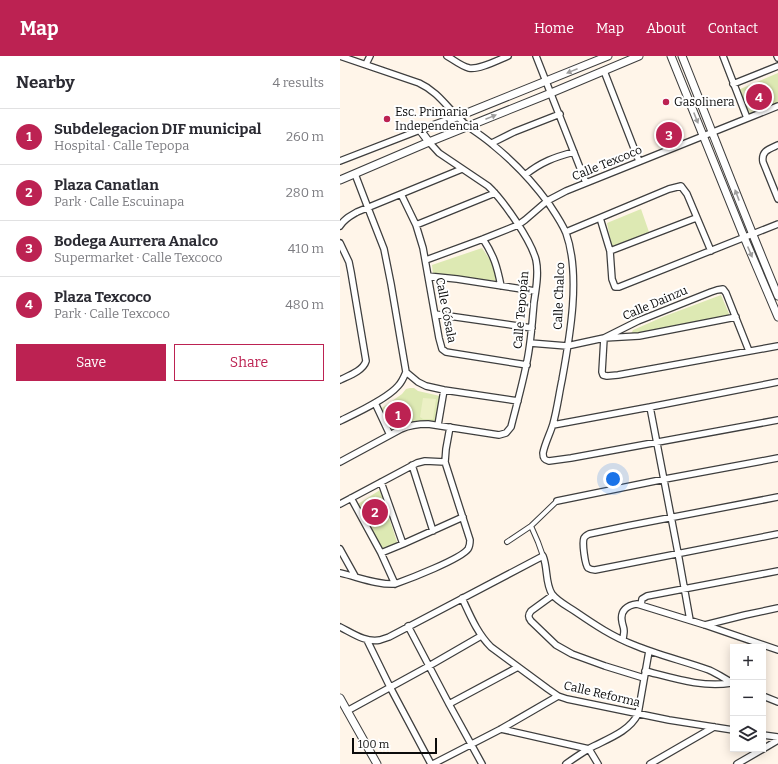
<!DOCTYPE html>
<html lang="en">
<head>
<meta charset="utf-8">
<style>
  :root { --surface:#fff; --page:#f2f2f3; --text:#2b2b33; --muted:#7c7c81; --line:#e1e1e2; --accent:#bc2252 }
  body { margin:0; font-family:Bitter,serif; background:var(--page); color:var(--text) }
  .controls { position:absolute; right:12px; bottom:12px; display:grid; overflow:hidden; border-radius:0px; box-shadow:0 2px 10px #0003 }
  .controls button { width:36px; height:36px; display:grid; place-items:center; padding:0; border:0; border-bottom:1px solid var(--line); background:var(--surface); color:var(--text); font:20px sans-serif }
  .scale { position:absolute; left:12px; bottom:10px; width:85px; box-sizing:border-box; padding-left:4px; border:2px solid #0b0b0b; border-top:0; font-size:11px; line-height:14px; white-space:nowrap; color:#0b0b0b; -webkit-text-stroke:3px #fff; paint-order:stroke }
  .you { position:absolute; left:273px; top:423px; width:14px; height:14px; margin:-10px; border:3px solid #fff; border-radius:50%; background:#1a73e8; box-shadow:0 0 0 6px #1a73e833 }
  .badge { display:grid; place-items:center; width:26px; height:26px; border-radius:50%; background:var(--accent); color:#fff; font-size:13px; font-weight:700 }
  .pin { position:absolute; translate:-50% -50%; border:2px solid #fff; box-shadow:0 1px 4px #0006 }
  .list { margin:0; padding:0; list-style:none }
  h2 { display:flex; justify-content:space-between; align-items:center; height:52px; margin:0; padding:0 16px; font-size:17px }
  h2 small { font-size:13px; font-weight:400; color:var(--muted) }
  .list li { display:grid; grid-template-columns:26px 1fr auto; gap:12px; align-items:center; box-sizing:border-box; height:56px; padding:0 16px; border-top:1px solid var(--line) }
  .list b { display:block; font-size:15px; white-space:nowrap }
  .list p { margin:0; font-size:13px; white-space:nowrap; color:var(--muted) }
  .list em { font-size:13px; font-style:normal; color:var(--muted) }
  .actions { display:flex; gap:8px; padding:12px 16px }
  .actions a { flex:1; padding:9px 0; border:1px solid var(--accent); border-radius:0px; text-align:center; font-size:14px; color:var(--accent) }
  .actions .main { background:var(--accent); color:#fff }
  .icon { flex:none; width:22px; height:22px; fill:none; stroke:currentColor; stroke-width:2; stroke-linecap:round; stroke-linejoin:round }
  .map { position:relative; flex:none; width:438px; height:708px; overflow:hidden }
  header { display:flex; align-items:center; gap:24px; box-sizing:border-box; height:56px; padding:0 20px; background:var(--accent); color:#fff }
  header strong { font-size:19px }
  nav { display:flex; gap:22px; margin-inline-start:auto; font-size:14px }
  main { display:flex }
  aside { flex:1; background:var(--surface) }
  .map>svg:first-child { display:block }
  .green { fill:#dde9b3 }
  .pitch { fill:#ecf0c5 }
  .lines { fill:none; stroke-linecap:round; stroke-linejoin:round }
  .pedestrian-casing { stroke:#3e3e3e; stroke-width:6 }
  .minor-casing { stroke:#3e3e3e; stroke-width:8 }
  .tertiary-casing { stroke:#3e3e3e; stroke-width:9 }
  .pedestrian { stroke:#fff; stroke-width:4 }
  .minor { stroke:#fff; stroke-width:5.5 }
  .tertiary { stroke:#fff; stroke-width:7 }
  .oneway { fill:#9d9d9d }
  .poi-dot { fill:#bc2252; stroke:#fff; stroke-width:1.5 }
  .labels { text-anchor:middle; stroke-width:4; stroke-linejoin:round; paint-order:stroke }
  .poi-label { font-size:12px; fill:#0b0b0b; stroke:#fff; text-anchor:start }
  .street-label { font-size:12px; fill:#0b0b0b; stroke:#fff }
</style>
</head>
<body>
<header>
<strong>Map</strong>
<nav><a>Home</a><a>Map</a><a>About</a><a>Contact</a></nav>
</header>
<main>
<aside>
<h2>Nearby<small>4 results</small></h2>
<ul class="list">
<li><span class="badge">1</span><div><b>Subdelegacion DIF municipal</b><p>Hospital · Calle Tepopa</p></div><em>260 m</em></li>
<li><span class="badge">2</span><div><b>Plaza Canatlan</b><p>Park · Calle Escuinapa</p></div><em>280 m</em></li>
<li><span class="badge">3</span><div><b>Bodega Aurrera Analco</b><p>Supermarket · Calle Texcoco</p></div><em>410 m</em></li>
<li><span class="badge">4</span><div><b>Plaza Texcoco</b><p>Park · Calle Texcoco</p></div><em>480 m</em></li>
</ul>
<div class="actions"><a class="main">Save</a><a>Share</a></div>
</aside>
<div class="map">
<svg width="438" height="708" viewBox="0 0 438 708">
  <rect width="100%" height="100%" fill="#fff5e9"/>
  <path class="green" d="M438,17V47L407,60L398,34Z
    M301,153L309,176L272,191L267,167Z
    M142,192L153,208L156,225L93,218L92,209Z
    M381,239L390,260L303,277L291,278L293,274L325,260Z
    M70,332H74L78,335L100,340L96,366C80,365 68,364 53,374L50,371L42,352L62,338L66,333Z
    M40,434L58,489L42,494L18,448Z"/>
  <path class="pitch" d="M414,31L423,51L409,57L402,36Z
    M83,342L96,343L93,363H83L80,361Z
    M36,440L44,458L32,466L22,448Z"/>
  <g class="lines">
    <g class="pedestrian-casing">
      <path id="pedestrian" d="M191,470L198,486L203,500
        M167,486L191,470L217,445"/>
    </g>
    <g class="minor-casing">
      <path id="minor" d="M0,0L79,27C101,37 110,57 129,71C137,77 145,82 153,89C174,106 193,126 209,148C215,157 222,167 226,177C241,219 230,280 222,324C219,338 217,354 213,368C210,378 205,387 203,397C203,402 204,404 209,405L231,402L438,364
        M107,0C114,4 121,10 129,12C139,14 158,4 168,0
        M196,0L246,127
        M383,0L407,62
        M437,0L438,2
        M26,8L30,0
        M264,15L299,105
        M393,28L438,10
        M152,87L174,76L220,58
        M438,89C429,93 421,95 423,106L438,143
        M0,105L80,74
        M15,118L28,152L44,193L51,228L66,316
        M185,119C201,106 215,101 234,96
        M61,138L76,169L83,192L99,282L102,293L106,296L112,297L187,309
        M260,162L270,195L272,223L275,231H279L438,168
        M76,169L155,137
        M0,170C4,163 10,160 17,156L122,113
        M226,176L329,133L341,130L347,138L371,195
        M143,183C154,200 157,210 161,230
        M0,187L9,206L11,216L26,305C23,315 8,320 0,324
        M270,195L356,162
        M86,204L143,183L178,169L185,164L207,145L226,135L438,50
        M88,220L117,223L195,235
        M95,258L192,272
        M396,261L299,280L264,282L262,316L263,319L267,320L278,319L438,290
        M190,287L227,290L264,282L298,265L371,236L377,234L383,233L386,237L409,295
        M66,316L78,326L86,330L104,334L178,345
        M35,347L50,379
        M310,351L338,497L350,564
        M0,365C16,357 47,343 58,330C62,326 64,321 66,316
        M98,369L104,334
        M213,369L310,351L438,326
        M0,406L61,373C70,369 78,368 88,368L159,379L166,377L171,371C176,351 182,330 186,310C191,289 192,267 194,246C196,233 199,217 196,204C191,184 163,144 148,130L99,97L89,86
        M72,409L93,475
        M41,426L63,488
        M438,441L287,470L249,478C247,479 245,480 244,482C242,487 245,509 248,512C251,514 252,514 255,514L438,478
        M11,442L41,497L55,528
        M217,445L325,423L438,402
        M0,448L77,407L85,405L105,406
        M0,493L15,520
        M41,497L63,488L123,461
        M0,517C18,521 37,529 55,528C69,523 121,503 128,493C130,490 130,487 130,484L105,406L106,393L110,371
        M213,539L191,555C188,559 188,561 191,565L216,589L232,598L265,610L304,622
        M122,542C130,559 137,577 151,591L208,633L218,640L227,643L329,664L393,674
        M301,549L302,543L307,540L438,515
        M365,569L405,559L438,552
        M68,570L109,648L142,708
        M0,571C12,577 26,587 40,584C43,583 46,582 49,581L203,500C208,512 205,527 212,538C218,546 229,551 236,556C255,569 273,581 294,589C318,599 344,605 369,614C378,618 385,623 393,627
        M27,584L50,631L91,708
        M283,584C283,581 284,578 284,575C284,571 282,568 282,565C280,555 287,549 297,548L365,569L438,594
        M305,615C333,622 363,632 391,627
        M423,640L438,646
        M109,648L178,611
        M7,655L89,610L141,580
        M161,673L249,693L258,708
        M423,679L438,681
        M423,693L438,684
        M93,708L161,673L218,640
        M226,708C234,702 242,697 250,692C267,683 289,676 298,658L309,595
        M310,708L374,671
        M397,708L423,693"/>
    </g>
    <g class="tertiary-casing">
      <path id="tertiary" d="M331,0L404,181L438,261
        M342,0C374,80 405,161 438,240
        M89,86L80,74L117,61L268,0
        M0,124L89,86L211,37L299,0
        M0,642L37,708"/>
    </g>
    <use href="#pedestrian" class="pedestrian"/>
    <use href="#minor" class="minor"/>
    <use href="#tertiary" class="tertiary"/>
  </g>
  <defs><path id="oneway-solid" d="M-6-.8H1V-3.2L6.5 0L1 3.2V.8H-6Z"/></defs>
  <g class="oneway">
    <use href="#oneway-solid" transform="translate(232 15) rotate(158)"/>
    <use href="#oneway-solid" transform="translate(151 61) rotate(-22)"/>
    <use href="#oneway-solid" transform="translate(356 62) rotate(68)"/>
    <use href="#oneway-solid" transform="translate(397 139) rotate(-111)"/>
    <use href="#oneway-solid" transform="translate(410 196) rotate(67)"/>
  </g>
  <g class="poi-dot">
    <circle cx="326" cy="46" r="4"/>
    <circle cx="47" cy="63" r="4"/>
  </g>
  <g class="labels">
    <g class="poi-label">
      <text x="334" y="50">Gasolinera</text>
      <text x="55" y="60">Esc. Primaria<tspan x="55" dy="14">Independencia</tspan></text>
    </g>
    <g class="street-label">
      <text transform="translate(267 107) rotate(-22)" y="4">Calle Texcoco</text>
      <text transform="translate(219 240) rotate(-88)" y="4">Calle Chalco</text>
      <text transform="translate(315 247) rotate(-23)" y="4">Calle Dainzu</text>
      <text transform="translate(106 254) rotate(79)" y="4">Calle Cósala</text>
      <text transform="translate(181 254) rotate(-85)" y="4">Calle Tepopán</text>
      <text transform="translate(262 638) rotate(13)" y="4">Calle Reforma</text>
    </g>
  </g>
</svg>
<div class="controls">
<button>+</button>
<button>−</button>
<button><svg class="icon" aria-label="layers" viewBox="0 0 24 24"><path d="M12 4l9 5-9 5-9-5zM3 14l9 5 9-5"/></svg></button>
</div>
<div class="scale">100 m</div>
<div class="you"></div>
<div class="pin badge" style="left:58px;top:359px">1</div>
<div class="pin badge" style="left:35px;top:456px">2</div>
<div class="pin badge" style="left:329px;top:79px">3</div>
<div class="pin badge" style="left:419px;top:41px">4</div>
</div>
</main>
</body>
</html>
